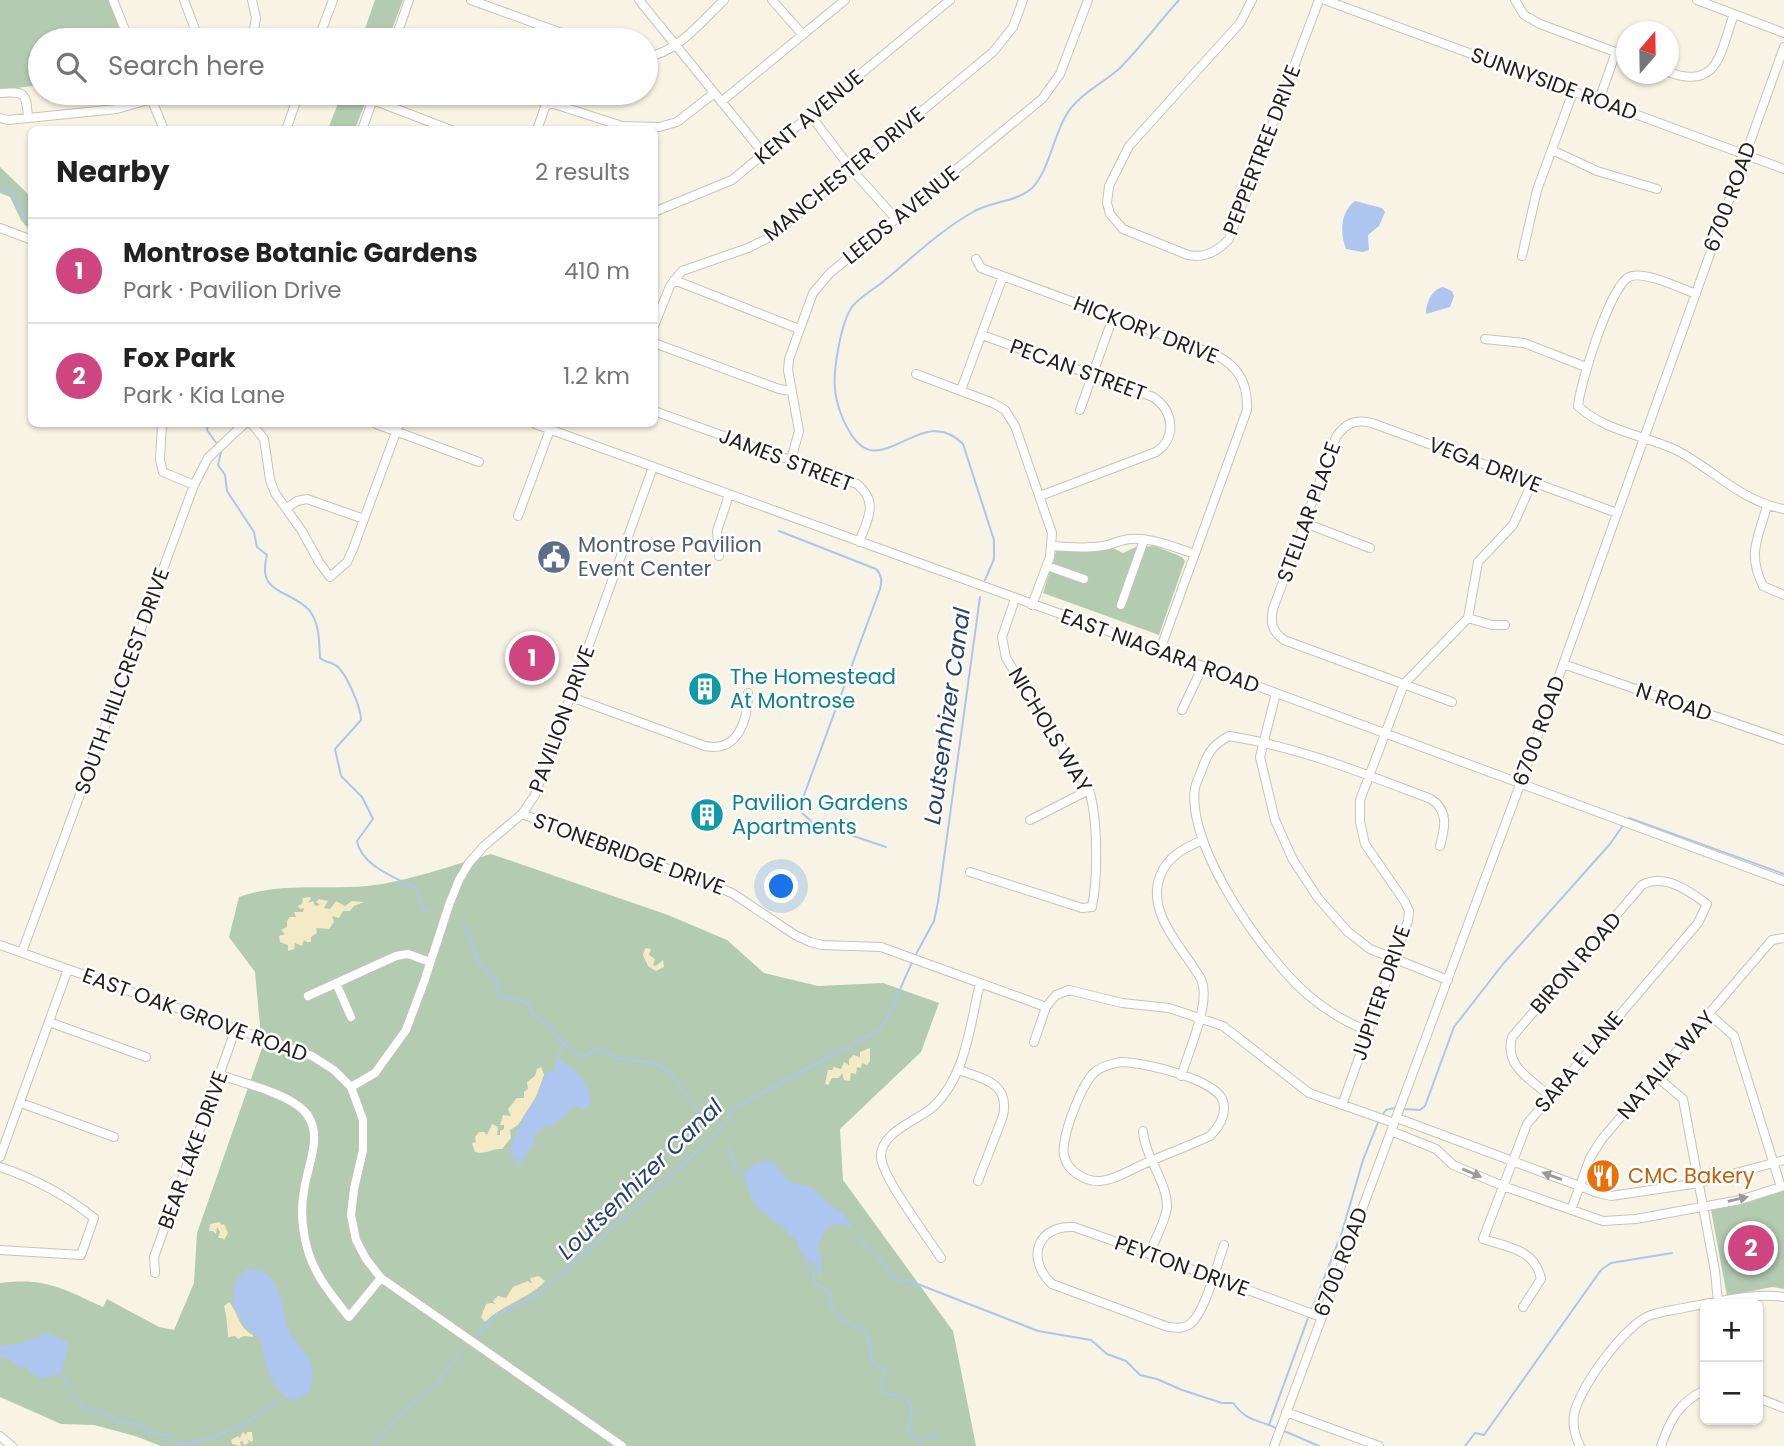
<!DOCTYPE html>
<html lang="en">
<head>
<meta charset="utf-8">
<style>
  :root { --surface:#fff; --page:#f6f6f6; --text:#222; --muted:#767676; --line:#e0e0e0; --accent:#cf457f }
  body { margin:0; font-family:Poppins,sans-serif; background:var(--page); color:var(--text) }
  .controls { position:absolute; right:21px; bottom:21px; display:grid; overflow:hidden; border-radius:10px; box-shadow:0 2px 5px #0004 }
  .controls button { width:63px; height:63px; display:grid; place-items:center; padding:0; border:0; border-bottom:2px solid var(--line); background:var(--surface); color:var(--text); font:35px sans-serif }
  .compass { position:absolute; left:1616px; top:21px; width:63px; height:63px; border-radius:50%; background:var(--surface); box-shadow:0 2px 5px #0004; rotate:20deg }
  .you { position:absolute; left:782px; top:887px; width:24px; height:24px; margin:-18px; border:5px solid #fff; border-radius:50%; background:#1a73e8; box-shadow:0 0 0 10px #1a73e833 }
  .badge { display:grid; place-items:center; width:46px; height:46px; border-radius:50%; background:var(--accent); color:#fff; font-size:23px; font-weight:700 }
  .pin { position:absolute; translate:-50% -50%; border:4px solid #fff; box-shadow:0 2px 7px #0006 }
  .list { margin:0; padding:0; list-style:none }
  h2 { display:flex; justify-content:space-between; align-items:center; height:91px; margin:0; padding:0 28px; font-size:30px }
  h2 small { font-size:23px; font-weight:400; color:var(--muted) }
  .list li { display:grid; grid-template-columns:46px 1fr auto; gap:21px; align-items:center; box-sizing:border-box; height:105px; padding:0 28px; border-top:2px solid var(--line) }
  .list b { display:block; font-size:26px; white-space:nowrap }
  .list p { margin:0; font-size:23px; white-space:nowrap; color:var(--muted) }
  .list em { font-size:23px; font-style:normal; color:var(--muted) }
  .icon { flex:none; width:38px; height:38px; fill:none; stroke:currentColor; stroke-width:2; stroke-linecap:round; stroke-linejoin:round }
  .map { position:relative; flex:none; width:1784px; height:1446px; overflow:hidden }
  .search { position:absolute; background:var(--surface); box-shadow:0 2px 5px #0004; left:28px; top:28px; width:630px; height:77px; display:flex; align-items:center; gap:18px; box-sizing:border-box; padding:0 24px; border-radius:38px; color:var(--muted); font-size:26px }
  .panel { position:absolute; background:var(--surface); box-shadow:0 2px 5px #0004; left:28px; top:126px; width:630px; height:301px; border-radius:10px }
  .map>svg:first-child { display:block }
  .green { fill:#b3cbb1 }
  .sand { fill:#f4eac5 }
  .water { fill:#aec5ef }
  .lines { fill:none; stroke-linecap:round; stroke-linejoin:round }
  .stream { stroke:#aec5ef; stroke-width:2 }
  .minor-casing { stroke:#c7c4b5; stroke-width:10 }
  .minor { stroke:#fff; stroke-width:8 }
  .oneway { fill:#9c9b99 }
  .labels { text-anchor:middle; stroke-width:5; stroke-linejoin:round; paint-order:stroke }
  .street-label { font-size:21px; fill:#23211c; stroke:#fff }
  .service-label { font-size:21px; fill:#4e5e75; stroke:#fff; text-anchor:start }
  .culture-label { font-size:21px; fill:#0d838f; stroke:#fff; text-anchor:start }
  .food-label { font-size:21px; fill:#c56008; stroke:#fff; text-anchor:start }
  .water-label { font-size:23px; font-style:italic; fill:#264074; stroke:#fff }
</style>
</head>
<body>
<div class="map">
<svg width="1784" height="1446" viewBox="0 0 1784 1446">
  <rect width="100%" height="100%" fill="#f8f4e5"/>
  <path class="green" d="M0,0H109L124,40H40V85L0,90Z
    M375,0H403L388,40H361Z
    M342,93H369L355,129H328Z
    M0,167L27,193L31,202V232L21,220L10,197L0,193Z
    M1155,546L1182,557L1185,561L1159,635L1043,593L1057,549L1111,547L1123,553L1136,547Z
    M491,854L668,915L727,940L764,973L818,986L883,983L939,1003L921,1052L840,1129L843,1180L953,1331L976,1446H161L135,1436L94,1425L61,1424L0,1397V1283C45,1277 64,1289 103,1307L107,1299L159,1327L174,1330L194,1283L197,1233L262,1048L255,972L229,937L239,897C280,882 324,890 367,886C406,882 453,865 491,854Z
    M1784,1188V1289L1772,1287L1727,1296L1711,1210Z"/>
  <path class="sand" d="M310,897L311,899L307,903L313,901L315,906L320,905L316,902L319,899L328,901L324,908L330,909L336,901L345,906L352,901L364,902L354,906L350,911H343L339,918L332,916L334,922L329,929L316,928L317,933L311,937V942H307L304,940L302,946L295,943L294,949L288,951V945L280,942L279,936L285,934L281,930L287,927V921L290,917H296L294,912H303L304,908L300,909L298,906L302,904L303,898Z
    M645,948L651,949L649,955L655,959L653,965L656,966L663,960L664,967L656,971L648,966L643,955Z
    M870,1048V1061L867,1065L862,1063L861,1068L857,1067L856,1074L851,1073L850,1081L844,1080L842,1073L839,1078H832L828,1085L825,1084L828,1070H832L834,1067L841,1069L844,1062L849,1065V1060L853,1055L860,1057V1052Z
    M541,1067L544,1075L536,1097L518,1125L510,1130L511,1138L502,1149C492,1148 485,1155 475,1152L472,1143L476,1142L475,1137L479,1132H484L487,1135L492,1124L498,1127L497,1135H500V1131L504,1129V1125H500L503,1115L511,1116L508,1109L517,1098H524V1092L528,1089L527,1082L535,1076L537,1069Z
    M219,1222L222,1225L224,1224L228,1233L224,1240L222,1238H218L220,1232L217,1227L216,1234L213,1231H209L210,1224Z
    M539,1276L545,1281C529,1299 503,1304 485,1322L481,1317L486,1304L491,1303L496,1304L493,1301L498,1296L506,1298L513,1287L528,1281L532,1284L530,1278Z
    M229,1302C238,1312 238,1327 253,1335V1337L244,1336L238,1339L235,1336L228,1337C228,1331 226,1312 224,1306Z
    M243,1432L246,1435L247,1432H252L253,1441L251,1442L247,1439L249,1443L244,1445L243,1441L240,1442L241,1446L232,1444L231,1440L238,1436L240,1438Z"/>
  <path class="water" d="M1355,201L1382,208L1385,212L1379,226L1368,235L1369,250L1363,252L1346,249C1340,233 1340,212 1355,201Z
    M1443,287L1452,291L1454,296L1450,307L1426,314C1426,303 1432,289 1443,287Z
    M557,1059C575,1067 593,1085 590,1106L584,1110L577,1106L574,1107L554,1125H548L533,1136L535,1142C528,1151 525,1159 518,1167H515L519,1157L514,1159L510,1151C516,1132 524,1115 535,1099C541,1090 540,1080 547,1072H553Z
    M766,1160L774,1162L788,1181L812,1188L831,1206L843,1213L857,1235C848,1223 841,1223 827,1227L817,1248L821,1256V1277L815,1269L816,1263L811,1262L801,1252L795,1239C788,1235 786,1228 779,1224C764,1214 752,1205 748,1187C748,1186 744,1178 744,1176C745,1169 760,1162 766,1160Z
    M247,1269C282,1268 280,1306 289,1330C294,1343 309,1354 312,1368C313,1374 312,1383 311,1390L296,1401C269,1393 266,1361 260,1338C254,1334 247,1330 243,1324C230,1307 228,1282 247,1269Z
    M49,1333L69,1343L61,1373C41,1381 41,1381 25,1367L19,1368L9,1359L0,1357V1346L18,1344Z"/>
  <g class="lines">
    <path class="stream" d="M0,188L10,190L25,218L32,224
      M208,424L207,430L217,444
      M221,452L218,465L225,475L227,491L254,532L257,547L267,555C256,595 290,589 309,610C320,623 319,643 320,658C325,663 329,661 335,665C346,671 361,708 361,720L335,749L341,776L362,797L373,819L357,841C361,866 397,878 417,889L424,909L430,911
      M779,531L876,569C882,575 882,581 880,589L800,806L801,812L812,822L886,847
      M985,580L994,559V540L963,444C921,401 882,484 851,434C843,422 836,403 835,389C833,370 841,322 852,307C860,296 875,289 885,280C913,257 941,230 973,212C991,201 1015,203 1032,188C1050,171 1054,129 1071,108C1084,91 1105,82 1120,68C1141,47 1159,22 1179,0
      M1628,820L1629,818L1784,874
      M463,924L474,946L475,958L497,982L498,998L517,999L529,1004L533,1014C552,1025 562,1047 582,1057L598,1049L619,1059L654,1063L665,1069L670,1072L707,1123
      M915,956L934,921L938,902L980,597
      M557,1059L563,1044
      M1403,1109L1420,1110L1425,1106L1454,1027L1503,964L1610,844L1624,824
      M1382,1115L1386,1110L1394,1108
      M729,1148L736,1170L744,1177
      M857,1235C870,1250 885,1262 896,1280L910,1281L1038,1331L1091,1340L1107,1354L1126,1361L1140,1375L1157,1379L1182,1390L1222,1403H1233C1249,1423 1254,1418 1276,1428
      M809,1258L805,1263L806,1266L813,1271L814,1283L829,1291C830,1296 830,1303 832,1308C837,1321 858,1324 866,1335C878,1350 860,1362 885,1369L886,1374L881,1383L883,1392C910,1401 917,1398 908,1430L920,1442L933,1434L937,1439
      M1312,1309L1342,1232L1363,1160L1379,1120
      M477,1335L495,1316L537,1295L560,1276L714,1136L736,1107L879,1030C892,1015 902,981 913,961
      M61,1373L70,1387
      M74,1394L84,1407L91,1411L105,1413L119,1422L139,1424L150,1433L166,1435L177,1442L189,1443L211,1438L243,1425L286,1396
      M1269,1425L1308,1318
      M1284,1431L1319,1446
      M373,1446L407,1408L434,1387L462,1350
      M1465,1446L1475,1433L1484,1435L1601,1270L1611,1263L1672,1253"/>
    <g class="minor-casing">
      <path id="minor" d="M113,0L129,40
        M184,0L199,40
        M471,0L581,40
        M639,0L764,154
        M772,0L803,35
        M1252,0L1240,23L1129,146L1109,186L1107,203L1110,214L1123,229L1188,255L1196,256C1209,256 1220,249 1229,239L1319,0
        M1325,0L1784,169
        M1515,0L1524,15L1540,24L1626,56
        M1697,0L1784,33
        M252,40L256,18L252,0
        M318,40L333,0
        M395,40L409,0
        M646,57C677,53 702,21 724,0
        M1668,72C1719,91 1720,52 1734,14
        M0,93C26,91 26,93 28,118
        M149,93L164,130
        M373,100L451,130
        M1599,100L1616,52
        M721,102L845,0
        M811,116L852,170L897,220
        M0,118L8,120L117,109L151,99
        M286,130L299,93
        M362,130L375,93
        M537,130L545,107L551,103L622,126L659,127L677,122L713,94
        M1552,150L1597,171L1657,189
        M654,212L732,180L950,0
        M0,228L32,240
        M1522,256L1537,190L1573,92
        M976,259L981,268L1214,354C1238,366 1248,382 1247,410L1160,650
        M674,280L799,329
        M1696,294C1680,288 1643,270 1629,277C1610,286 1580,384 1578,406C1604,431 1644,435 1676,450C1713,469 1742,502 1784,509
        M654,326L670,286L682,271L748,248L768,238L786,224L993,52L1013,27L1023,0
        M982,335L1153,397C1174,411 1177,438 1156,452L1040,496
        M1485,339L1524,343L1586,367
        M654,343L779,389L791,391
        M916,374L993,403L1005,410L1015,426L1052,533L1050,557L1032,605
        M961,390L1003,276
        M1080,410L1113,317
        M654,411L857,484C879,502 868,519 859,542
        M162,424L160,460L163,472L194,485
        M252,424L264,439L270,480L275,493L302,531L319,562L330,577L347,562L353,549L399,424
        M376,424L479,462
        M535,424L1160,650L1784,881
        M791,460L799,431L788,370L789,359L813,293L830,273L1042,99L1060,74L1088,0
        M1767,506C1758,539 1747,553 1763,586L1784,595
        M287,508L297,501L307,499L364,519
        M518,516L552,424
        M1305,523L1370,548
        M1052,546C1071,547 1090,549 1108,545C1113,544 1118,541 1124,540C1147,535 1173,547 1195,554
        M719,556L717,531L729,495
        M1047,566L1084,579
        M1121,605L1144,540
        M1468,618L1492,625H1505
        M1563,664L1784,740
        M1276,693L1260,757L1275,820L1293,860L1318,898L1347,931L1370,949L1448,980
        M571,697L705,746C738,753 748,720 748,693
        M1452,702L1284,640C1272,631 1270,623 1273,609L1336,437C1346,423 1355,419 1372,423L1617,513
        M1182,710L1203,666
        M522,814L732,893L795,935L810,942L822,945L881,947L1046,1007
        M1030,820L1089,790
        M970,872L1082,908L1092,907C1098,876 1098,819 1089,790L1006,658L1002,637L1015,599
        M0,945L312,1056L334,1070L351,1087L363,1120V1150L354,1189L351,1215L356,1240L366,1259L381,1278L622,1446
        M22,952L194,485L208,458L244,424
        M336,983L351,1017
        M308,996L396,956L408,954L430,962
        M1709,1014L1734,1036L1781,1187
        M49,1022L146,1057
        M1368,1031C1345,1022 1327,1011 1308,995C1265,958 1186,847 1195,788C1196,783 1199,777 1201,772C1207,754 1212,745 1229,736C1299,747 1365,774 1431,799C1449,811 1445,828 1440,846
        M1034,1042L1046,1007L1056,995L1069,990L1122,1003L1169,1008L1223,1026L1309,1093L1394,1123
        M1121,1062C1143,1062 1216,1079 1223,1101C1227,1115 1219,1127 1210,1136C1191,1145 1171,1152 1151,1161C1134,1167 1119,1179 1101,1181C1085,1182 1067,1171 1064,1155C1061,1137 1082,1082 1096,1071C1104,1065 1112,1064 1121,1062Z
        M959,1070C984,1079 1010,1083 1003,1116L978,1181
        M220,1075C243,1083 286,1093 303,1110C326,1132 307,1165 304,1191C301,1206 302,1224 305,1239C311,1271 329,1292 349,1317L381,1278
        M1181,1076C1188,1053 1210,1005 1202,982C1201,977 1196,972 1194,968C1177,942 1147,910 1160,876C1168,856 1184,848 1203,840
        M1656,1076L1683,1099L1715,1271L1718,1302
        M351,1087L375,1073L406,1030L424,982L449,905L459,880L469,863L484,846L522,814L535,795L653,467
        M21,1103L114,1137
        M1342,1105L1408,921L1409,911L1405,902L1365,844L1360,822V800L1404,684L1468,618L1478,562L1513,525L1532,483
        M1397,1118L1598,1193L1611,1196L1699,1183L1784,1160
        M1143,1131C1145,1157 1167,1182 1167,1206C1167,1218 1154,1242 1149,1254
        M1391,1131L1436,1149L1453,1165L1503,1186L1603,1221L1636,1219L1740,1200L1784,1186
        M0,1157L68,969
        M0,1167C33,1178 67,1196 94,1218L81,1255L0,1250
        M1571,1210L1590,1158L1602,1139L1765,948L1772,940L1784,938
        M1224,1245C1217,1264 1205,1313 1190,1324C1183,1329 1176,1328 1168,1327L1052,1284C1026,1260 1036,1225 1074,1227C1157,1256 1239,1287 1321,1317
        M941,1258C928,1238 882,1177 881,1157C880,1132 917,1121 933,1107C966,1076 970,1025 980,983
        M155,1273L154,1257L236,1028
        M1523,1307L1541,1279C1535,1249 1508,1247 1483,1239L1527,1124L1698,923L1707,904C1689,891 1665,873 1642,885L1512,1037C1504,1066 1530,1079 1550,1096
        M1758,1398L1784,1408
        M1286,1412L1379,1446
        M0,1436L12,1446
        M1274,1446L1521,782L1784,47
        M1580,1446C1575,1436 1572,1427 1574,1415C1578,1389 1626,1323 1651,1315C1663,1311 1676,1310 1688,1307C1719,1302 1753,1292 1784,1297
        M1661,1446C1670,1420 1679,1402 1705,1390"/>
    </g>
    <use href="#minor" class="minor"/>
  </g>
  <defs><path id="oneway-solid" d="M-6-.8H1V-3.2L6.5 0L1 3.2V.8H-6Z" transform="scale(1.75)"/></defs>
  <g class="oneway">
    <use href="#oneway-solid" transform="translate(1472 1173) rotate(23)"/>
    <use href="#oneway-solid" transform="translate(1552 1176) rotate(-160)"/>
    <use href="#oneway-solid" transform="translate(1738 1199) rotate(-13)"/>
  </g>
  <defs>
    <g id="civic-disc" transform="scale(1.75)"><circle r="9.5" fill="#5c6f8a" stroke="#fff"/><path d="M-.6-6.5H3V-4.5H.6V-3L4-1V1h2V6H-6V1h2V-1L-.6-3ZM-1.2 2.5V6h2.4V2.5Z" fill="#fff"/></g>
    <g id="building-disc" transform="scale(1.75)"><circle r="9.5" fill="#0f9aa8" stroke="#fff"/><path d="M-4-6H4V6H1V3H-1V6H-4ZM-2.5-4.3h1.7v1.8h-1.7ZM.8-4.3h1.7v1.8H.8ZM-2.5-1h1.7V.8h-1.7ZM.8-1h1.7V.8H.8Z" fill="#fff"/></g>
    <g id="restaurant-disc" transform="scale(1.75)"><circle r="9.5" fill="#e8710a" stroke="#fff"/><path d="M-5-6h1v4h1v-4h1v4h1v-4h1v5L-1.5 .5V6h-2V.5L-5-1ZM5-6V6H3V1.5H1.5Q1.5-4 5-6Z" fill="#fff"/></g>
  </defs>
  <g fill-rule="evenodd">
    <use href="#civic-disc" x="554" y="557"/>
    <use href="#building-disc" x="705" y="689"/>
    <use href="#building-disc" x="707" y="815"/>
    <use href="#restaurant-disc" x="1603" y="1176"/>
  </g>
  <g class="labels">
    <g class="street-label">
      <text transform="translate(1554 84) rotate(20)" y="7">SUNNYSIDE ROAD</text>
      <text transform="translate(809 117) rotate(-40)" y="7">KENT AVENUE</text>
      <text transform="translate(1262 150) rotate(-69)" y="7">PEPPERTREE DRIVE</text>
      <text transform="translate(844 174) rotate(-39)" y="7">MANCHESTER DRIVE</text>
      <text transform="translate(1730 197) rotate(-70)" y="7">6700 ROAD</text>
      <text transform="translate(901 215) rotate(-39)" y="7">LEEDS AVENUE</text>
      <text transform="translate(1146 330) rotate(21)" y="7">HICKORY DRIVE</text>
      <text transform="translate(1078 370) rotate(20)" y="7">PECAN STREET</text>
      <text transform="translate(786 460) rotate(21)" y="7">JAMES STREET</text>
      <text transform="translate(1485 465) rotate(21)" y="7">VEGA DRIVE</text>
      <text transform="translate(1309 512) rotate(-70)" y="7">STELLAR PLACE</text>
      <text transform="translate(1160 651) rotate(20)" y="7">EAST NIAGARA ROAD</text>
      <text transform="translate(122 681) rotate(-70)" y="7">SOUTH HILLCREST DRIVE</text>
      <text transform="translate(1674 702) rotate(19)" y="7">N ROAD</text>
      <text transform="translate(562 719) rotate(-70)" y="7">PAVILION DRIVE</text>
      <text transform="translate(1050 730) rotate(59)" y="7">NICHOLS WAY</text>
      <text transform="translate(1539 731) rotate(-70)" y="7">6700 ROAD</text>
      <text transform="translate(629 854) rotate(20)" y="7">STONEBRIDGE DRIVE</text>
      <text transform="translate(1576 963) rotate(-49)" y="7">BIRON ROAD</text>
      <text transform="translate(1381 993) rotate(-71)" y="7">JUPITER DRIVE</text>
      <text transform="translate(195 1015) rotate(20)" y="7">EAST OAK GROVE ROAD</text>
      <text transform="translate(1579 1062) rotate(-50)" y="7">SARA E LANE</text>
      <text transform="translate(1666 1065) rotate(-49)" y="7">NATALIA WAY</text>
      <text transform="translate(193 1150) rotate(-70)" y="7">BEAR LAKE DRIVE</text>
      <text transform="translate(1341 1262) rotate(-69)" y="7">6700 ROAD</text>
      <text transform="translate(1182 1266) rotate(20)" y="7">PEYTON DRIVE</text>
    </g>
    <g class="service-label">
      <text x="578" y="552">Montrose Pavilion<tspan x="578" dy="24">Event Center</tspan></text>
    </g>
    <g class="culture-label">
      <text x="730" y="684">The Homestead<tspan x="730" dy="24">At Montrose</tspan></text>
      <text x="732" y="810">Pavilion Gardens<tspan x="732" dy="24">Apartments</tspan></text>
    </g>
    <g class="food-label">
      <text x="1628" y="1183">CMC Bakery</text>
    </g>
    <g class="water-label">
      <text transform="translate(947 716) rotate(-82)" y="8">Loutsenhizer Canal</text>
      <text transform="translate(640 1179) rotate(-44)" y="8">Loutsenhizer Canal</text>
    </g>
  </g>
</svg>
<div class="controls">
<button>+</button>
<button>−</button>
</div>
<svg class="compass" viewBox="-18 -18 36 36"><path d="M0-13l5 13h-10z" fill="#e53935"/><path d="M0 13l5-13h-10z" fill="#767676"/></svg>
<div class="you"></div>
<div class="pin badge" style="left:532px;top:658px">1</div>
<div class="pin badge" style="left:1751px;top:1248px">2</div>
<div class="search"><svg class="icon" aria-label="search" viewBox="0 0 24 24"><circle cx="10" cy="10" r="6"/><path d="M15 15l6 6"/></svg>Search here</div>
<section class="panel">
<h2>Nearby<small>2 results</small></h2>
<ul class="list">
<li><span class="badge">1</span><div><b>Montrose Botanic Gardens</b><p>Park · Pavilion Drive</p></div><em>410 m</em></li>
<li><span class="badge">2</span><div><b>Fox Park</b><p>Park · Kia Lane</p></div><em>1.2 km</em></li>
</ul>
</section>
</div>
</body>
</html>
